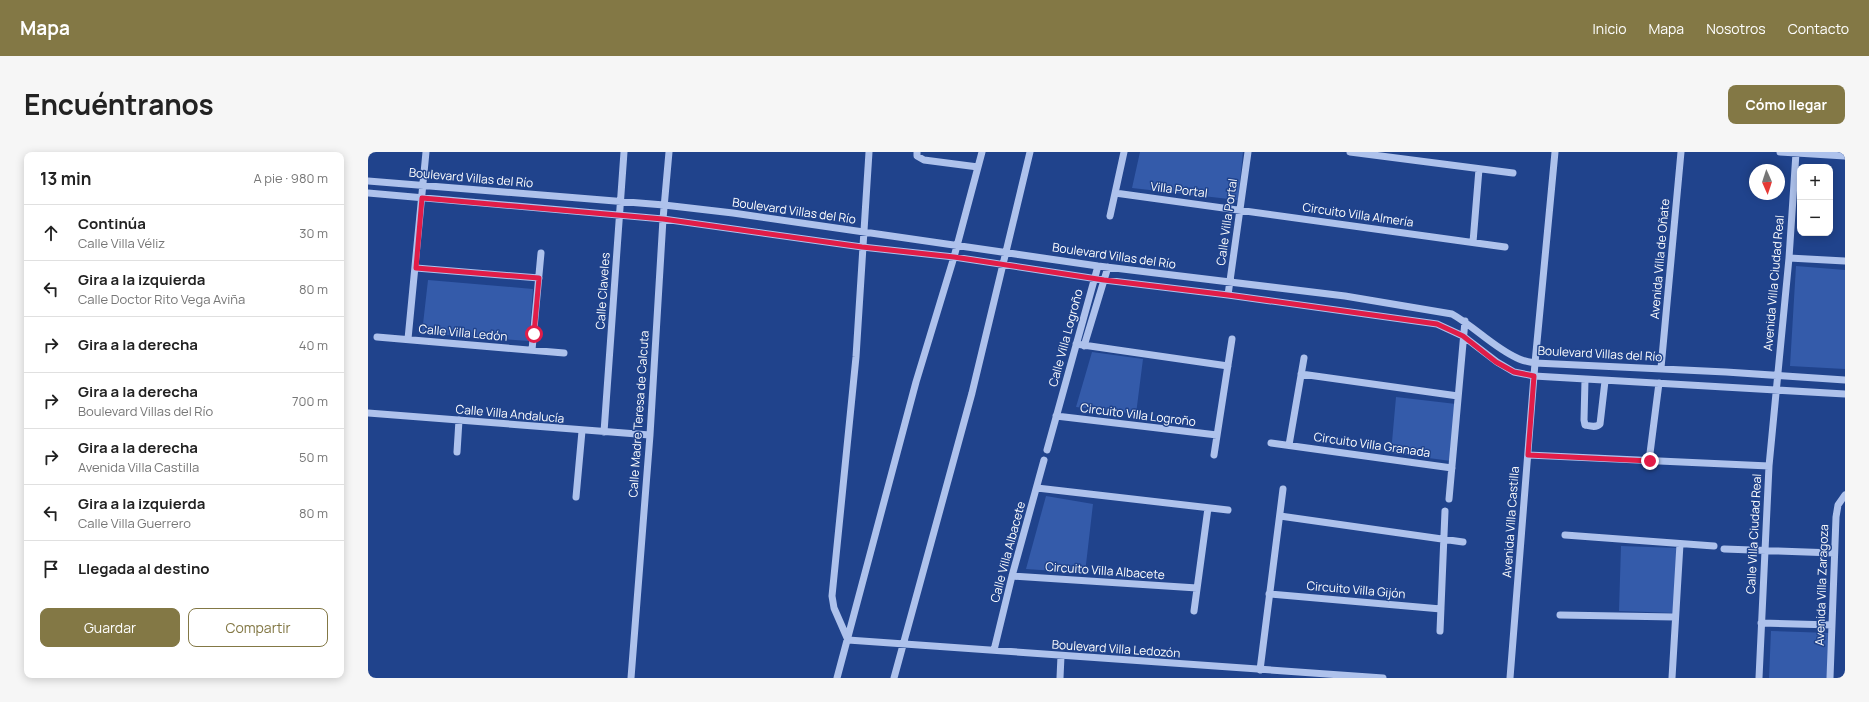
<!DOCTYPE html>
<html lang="es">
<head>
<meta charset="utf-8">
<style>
  :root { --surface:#fff; --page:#f6f6f6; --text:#222; --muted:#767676; --line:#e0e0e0; --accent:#837845 }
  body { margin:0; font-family:Manrope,sans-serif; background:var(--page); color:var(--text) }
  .controls { position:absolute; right:12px; top:12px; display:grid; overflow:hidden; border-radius:8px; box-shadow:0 2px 10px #0003 }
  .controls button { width:36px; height:36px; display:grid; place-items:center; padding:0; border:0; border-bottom:1px solid var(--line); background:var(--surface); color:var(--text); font:20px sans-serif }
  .compass { position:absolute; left:1381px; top:12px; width:36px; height:36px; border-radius:50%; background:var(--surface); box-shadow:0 2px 10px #0003; rotate:177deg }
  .stop { position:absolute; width:12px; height:12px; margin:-9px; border:3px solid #e11d48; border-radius:50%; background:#fff }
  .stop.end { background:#e11d48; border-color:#fff; box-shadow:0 1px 4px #0008 }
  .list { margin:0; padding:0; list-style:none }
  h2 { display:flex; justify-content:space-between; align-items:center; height:52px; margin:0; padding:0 16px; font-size:17px }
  h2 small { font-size:13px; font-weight:400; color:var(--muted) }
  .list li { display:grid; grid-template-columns:26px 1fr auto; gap:12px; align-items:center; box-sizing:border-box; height:56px; padding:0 16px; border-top:1px solid var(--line) }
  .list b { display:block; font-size:15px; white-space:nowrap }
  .list p { margin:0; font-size:13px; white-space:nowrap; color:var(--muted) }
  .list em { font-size:13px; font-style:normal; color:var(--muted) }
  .actions { display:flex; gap:8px; padding:12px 16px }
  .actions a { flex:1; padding:9px 0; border:1px solid var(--accent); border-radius:8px; text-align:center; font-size:14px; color:var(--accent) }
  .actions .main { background:var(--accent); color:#fff }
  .icon { flex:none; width:22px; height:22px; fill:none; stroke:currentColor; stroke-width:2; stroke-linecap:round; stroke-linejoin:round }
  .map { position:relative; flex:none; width:1477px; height:526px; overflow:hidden; border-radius:8px }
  header { display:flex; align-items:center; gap:24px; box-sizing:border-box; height:56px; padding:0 20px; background:var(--accent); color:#fff }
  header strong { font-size:19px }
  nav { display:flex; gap:22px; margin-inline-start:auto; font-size:14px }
  .intro { display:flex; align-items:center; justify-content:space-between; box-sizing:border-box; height:96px; padding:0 24px }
  h1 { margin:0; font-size:28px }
  .button { padding:10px 18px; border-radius:8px; background:var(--accent); color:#fff; font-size:14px; font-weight:700 }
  main { display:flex; gap:24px; padding:0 24px }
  aside { flex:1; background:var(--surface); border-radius:8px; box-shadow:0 2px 10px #0003 }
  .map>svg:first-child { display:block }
  .green { fill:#345baa }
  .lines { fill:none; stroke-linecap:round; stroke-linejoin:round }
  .minor { stroke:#aec2ec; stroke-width:7 }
  .route { stroke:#e11d48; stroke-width:5 }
  .labels { text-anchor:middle; stroke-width:3; stroke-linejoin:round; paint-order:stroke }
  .street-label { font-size:12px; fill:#fff; stroke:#20438c }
</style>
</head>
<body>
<header>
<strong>Mapa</strong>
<nav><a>Inicio</a><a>Mapa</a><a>Nosotros</a><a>Contacto</a></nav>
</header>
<div class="intro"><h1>Encuéntranos</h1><a class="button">Cómo llegar</a></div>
<main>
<aside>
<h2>13 min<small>A pie · 980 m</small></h2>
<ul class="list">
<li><svg class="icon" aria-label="ahead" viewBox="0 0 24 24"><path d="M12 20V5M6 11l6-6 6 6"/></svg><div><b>Continúa</b><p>Calle Villa Véliz</p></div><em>30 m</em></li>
<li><svg class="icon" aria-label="left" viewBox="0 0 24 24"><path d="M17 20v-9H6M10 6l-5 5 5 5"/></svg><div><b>Gira a la izquierda</b><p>Calle Doctor Rito Vega Aviña</p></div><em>80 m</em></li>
<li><svg class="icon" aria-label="right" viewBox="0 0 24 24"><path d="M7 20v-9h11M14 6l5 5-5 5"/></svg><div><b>Gira a la derecha</b></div><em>40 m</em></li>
<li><svg class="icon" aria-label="right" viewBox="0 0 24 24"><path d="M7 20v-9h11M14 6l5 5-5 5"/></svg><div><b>Gira a la derecha</b><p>Boulevard Villas del Río</p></div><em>700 m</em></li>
<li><svg class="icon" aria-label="right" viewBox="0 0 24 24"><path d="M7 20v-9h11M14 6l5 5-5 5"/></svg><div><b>Gira a la derecha</b><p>Avenida Villa Castilla</p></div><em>50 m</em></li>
<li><svg class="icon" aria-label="left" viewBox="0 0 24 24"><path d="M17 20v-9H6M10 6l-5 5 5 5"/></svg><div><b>Gira a la izquierda</b><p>Calle Villa Guerrero</p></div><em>80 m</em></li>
<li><svg class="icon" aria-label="arrive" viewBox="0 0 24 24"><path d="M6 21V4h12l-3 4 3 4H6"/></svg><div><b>Llegada al destino</b></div></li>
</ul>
<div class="actions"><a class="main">Guardar</a><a>Compartir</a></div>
</aside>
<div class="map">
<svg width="1477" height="526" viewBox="0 0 1477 526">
  <rect width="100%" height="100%" fill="#20438c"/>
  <path class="green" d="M772,0H875L870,48L764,36Z
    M1428,114L1477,118V217L1422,214Z
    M60,128L165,137L161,189L54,181Z
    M724,200L775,207L768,262L708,255Z
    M1028,245L1088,252L1083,309L1023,301Z
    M678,344L725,352L717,421L658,417Z
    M1253,394L1309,396L1307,461L1251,459Z
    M1403,479L1462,481L1460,526H1401Z"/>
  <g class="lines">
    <path class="minor" d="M501,0L488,205L464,444L466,456L480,488L1015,526
      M549,0V4L556,8L610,15
      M982,0L1145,21
      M1412,0L1477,4
      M0,29L296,53L365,61L730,114L977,144L1084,162C1107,175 1125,195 1149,206C1154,209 1161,210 1167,211L1358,220L1477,228
      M0,41L295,67L494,95L586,105L736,128L860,143L1069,172L1095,184L1129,210L1146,220L1166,224L1477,242
      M747,41L1137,95
      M742,64L756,0
      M1105,90L1111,17
      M1421,106L1477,109
      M48,116L171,126
      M860,143L880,0
      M9,185L196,201
      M40,187L58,0
      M708,192L860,214
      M716,194L740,115
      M164,198L173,101
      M1293,216L1313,0
      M933,222L1090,244
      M1217,228L1216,268L1217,273C1222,274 1228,276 1232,272L1237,229
      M0,261L282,283
      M688,264L849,283
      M236,280L256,0
      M903,291L1084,316
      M921,293L936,206
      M679,298L730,114
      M89,300L91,268
      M846,303L864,187
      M1160,303L1401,314
      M1281,309L1291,231
      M669,336L860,358
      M208,345L214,279
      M1081,347L1097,169
      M912,364L1095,390
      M1197,383L1346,394
      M1356,397L1466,401
      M644,424L829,436
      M901,442L1073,457
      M826,459L840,356
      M1192,463L1307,465
      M1393,471L1464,473
      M1072,479L1077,359
      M626,498L644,424L676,308
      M892,518L915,337
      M263,526L282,283L295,67L301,0
      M469,526L548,230L586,105L614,0
      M526,526L604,241L662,0
      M692,526L693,504
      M1142,526L1167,211L1187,0
      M1304,526L1312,392
      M1391,526L1401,314L1421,106L1428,1
      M1462,526L1468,365L1470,353L1477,343"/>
  </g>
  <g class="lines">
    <path class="route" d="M166,182L171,126L48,116L54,46L295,67L494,95L586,105L736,128L860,143L1069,172L1095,184L1128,210L1146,220L1166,224L1160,303L1282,309"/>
  </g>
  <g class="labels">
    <g class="street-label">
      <text transform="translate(103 26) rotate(5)" y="4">Boulevard Villas del Río</text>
      <text transform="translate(811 38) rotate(7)" y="4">Villa Portal</text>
      <text transform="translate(426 59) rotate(8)" y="4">Boulevard Villas del Río</text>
      <text transform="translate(990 63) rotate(8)" y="4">Circuito Villa Almería</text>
      <text transform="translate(859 70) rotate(-82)" y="4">Calle Villa Portal</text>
      <text transform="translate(746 104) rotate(8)" y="4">Boulevard Villas del Río</text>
      <text transform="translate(1292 107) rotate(-85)" y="4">Avenida Villa de Oñate</text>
      <text transform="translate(1406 131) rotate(-85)" y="4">Avenida Villa Ciudad Real</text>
      <text transform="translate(235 139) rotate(-86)" y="4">Calle Claveles</text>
      <text transform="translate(95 181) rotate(5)" y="4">Calle Villa Ledón</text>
      <text transform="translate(698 186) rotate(-75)" y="4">Calle Villa Logroño</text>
      <text transform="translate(1232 202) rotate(3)" y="4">Boulevard Villas del Río</text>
      <text transform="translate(142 262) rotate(5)" y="4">Calle Villa Andalucía</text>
      <text transform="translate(271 262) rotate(-86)" y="4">Calle Madre Teresa de Calcuta</text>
      <text transform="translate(770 263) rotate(7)" y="4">Circuito Villa Logroño</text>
      <text transform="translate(1004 293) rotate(8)" y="4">Circuito Villa Granada</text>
      <text transform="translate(1143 370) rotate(-86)" y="4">Avenida Villa Castilla</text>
      <text transform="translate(1386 382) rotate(-87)" y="4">Calle Villa Ciudad Real</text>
      <text transform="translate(640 400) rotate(-75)" y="4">Calle Villa Albacete</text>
      <text transform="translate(737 419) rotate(4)" y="4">Circuito Villa Albacete</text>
      <text transform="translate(1454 433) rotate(-88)" y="4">Avenida Villa Zaragoza</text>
      <text transform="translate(988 438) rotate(5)" y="4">Circuito Villa Gijón</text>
      <text transform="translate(748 497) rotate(4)" y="4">Boulevard Villa Ledozón</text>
    </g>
  </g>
</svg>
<div class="controls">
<button>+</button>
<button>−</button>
</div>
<svg class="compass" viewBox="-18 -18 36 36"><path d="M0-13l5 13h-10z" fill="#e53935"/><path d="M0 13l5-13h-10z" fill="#767676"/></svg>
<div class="stop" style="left:166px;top:182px"></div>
<div class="stop end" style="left:1282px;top:309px"></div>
</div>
</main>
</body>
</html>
